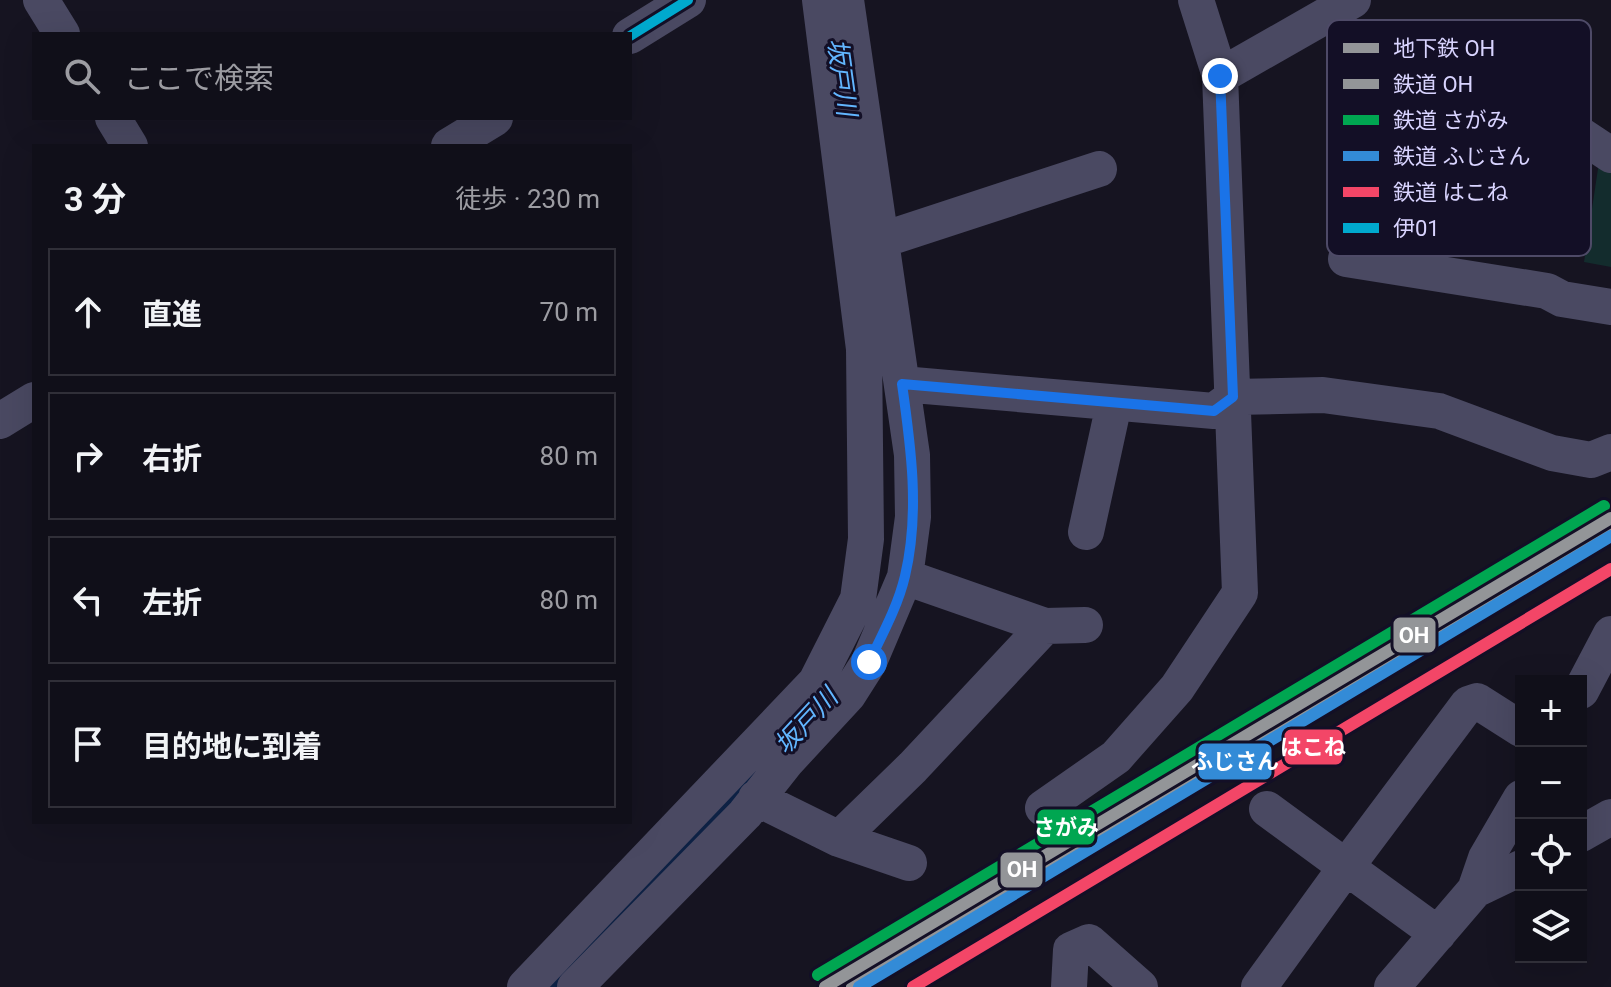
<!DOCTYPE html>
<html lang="ja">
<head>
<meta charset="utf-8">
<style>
  :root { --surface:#100f19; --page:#191822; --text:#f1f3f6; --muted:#9c9ca2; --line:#302f38 }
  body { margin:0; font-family:Roboto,"Noto Sans JP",sans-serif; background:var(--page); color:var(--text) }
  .controls { position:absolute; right:24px; bottom:24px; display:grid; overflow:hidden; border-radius:0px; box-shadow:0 8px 32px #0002 }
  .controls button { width:72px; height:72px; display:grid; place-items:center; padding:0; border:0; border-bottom:2px solid var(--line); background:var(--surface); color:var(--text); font:40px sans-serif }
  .stop { position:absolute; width:24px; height:24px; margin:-18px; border:6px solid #1a73e8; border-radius:50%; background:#fff }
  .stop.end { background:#1a73e8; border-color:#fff; box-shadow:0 2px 8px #0008 }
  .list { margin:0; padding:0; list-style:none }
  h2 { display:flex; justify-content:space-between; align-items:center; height:104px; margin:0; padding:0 32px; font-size:34px }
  h2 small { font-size:26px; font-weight:400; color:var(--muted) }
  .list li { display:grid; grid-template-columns:52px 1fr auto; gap:24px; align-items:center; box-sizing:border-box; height:128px; margin:0 16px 16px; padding:0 16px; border:2px solid var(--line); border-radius:0px }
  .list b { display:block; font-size:30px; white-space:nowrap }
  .list em { font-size:26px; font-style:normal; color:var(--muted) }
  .icon { flex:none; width:44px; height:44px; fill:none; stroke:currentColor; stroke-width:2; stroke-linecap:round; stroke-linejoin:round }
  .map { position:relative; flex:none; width:1611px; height:987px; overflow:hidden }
  .search { position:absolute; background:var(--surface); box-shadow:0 8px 32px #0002; left:32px; top:32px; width:600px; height:88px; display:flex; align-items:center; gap:20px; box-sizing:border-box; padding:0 28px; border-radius:0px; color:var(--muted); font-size:30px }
  .panel { position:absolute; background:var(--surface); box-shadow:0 8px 32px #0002; left:32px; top:144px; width:600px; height:680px; border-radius:0px }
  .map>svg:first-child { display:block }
  .green { fill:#132c2d }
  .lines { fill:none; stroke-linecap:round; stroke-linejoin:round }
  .river { stroke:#0d2144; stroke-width:52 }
  .minor { stroke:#4a4962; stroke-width:36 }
  .bus-1-casing { stroke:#130f26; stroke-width:16 }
  .bus-1 { stroke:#00a9ce; stroke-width:10 }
  .rail-1-casing { stroke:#130f26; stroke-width:18 }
  .rail-2-casing { stroke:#130f26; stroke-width:18 }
  .rail-3-casing { stroke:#130f26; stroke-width:18 }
  .rail-4-casing { stroke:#130f26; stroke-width:18 }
  .rail-1 { stroke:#939598; stroke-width:12 }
  .rail-2 { stroke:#00a651; stroke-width:12 }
  .rail-3 { stroke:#338bd7; stroke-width:12 }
  .rail-4 { stroke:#f34667; stroke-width:12 }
  .metro-1-casing { stroke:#130f26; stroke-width:18 }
  .metro-1 { stroke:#939598; stroke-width:12 }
  .route { stroke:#1a73e8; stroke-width:10 }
  .labels { text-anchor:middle; stroke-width:6; stroke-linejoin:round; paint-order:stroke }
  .water-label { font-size:26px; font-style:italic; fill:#62b6ff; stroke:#130f26 }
  .key { fill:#130f26; stroke:#4e4a67; stroke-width:2 }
  .key-label { font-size:22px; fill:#d9d4ff }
  .line-badge { stroke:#130f26; stroke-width:3 }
  .badge-label { font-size:22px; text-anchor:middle; font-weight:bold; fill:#fff }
</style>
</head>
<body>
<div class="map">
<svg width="1611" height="987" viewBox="0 0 1611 987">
  <rect width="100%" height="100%" fill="#161421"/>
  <path class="green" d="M1599,162L1611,165V267L1584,262Z"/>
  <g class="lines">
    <path class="river" d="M555,987L786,743"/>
    <path class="minor" d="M41,0L62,34
      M630,36L688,0
      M1220,76L1353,0
      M1388,89L1549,114L1611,155
      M113,118L130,146
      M449,146L495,118
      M879,241L1099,169
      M1346,259L1547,291L1562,299L1611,307
      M902,384L1214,411L1233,397L1323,395L1439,411L1552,453L1591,460L1611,452
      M0,421L34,400
      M1086,532L1114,404
      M905,577L1045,626L1085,625
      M1581,691L1611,634
      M756,798L839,839L909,863
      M1043,808L1116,757L1177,688L1240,593L1220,76L1196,0
      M1267,809L1346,867L1468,704L1477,701L1521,729
      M1581,834L1611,817
      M839,839L913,767L1045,626
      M1475,890L1486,858L1521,798
      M525,987L816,682L858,599L866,539L864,349L820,0
      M575,987L745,814L786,762L848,695L869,662L905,577L913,517L912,455L846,0
      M1069,987L1071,950L1089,942L1140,987
      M1259,987L1346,867L1438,934
      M1392,987L1475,890L1521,868"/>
    <g class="bus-1-casing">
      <path id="bus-1" d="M630,36L688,0"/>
    </g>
    <use href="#bus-1" class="bus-1"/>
    <g class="rail-1-casing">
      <path id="rail-1" d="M852,987L1611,534"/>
    </g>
    <g class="rail-2-casing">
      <path id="rail-2" d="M818,975L1604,506"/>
    </g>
    <g class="rail-3-casing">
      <path id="rail-3" d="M859,987L1611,536"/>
    </g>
    <g class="rail-4-casing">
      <path id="rail-4" d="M913,987L1611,569"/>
    </g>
    <use href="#rail-1" class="rail-1"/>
    <use href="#rail-2" class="rail-2"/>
    <use href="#rail-3" class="rail-3"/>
    <use href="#rail-4" class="rail-4"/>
    <g class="metro-1-casing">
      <path id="metro-1" d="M825,987L1611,518"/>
    </g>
    <use href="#metro-1" class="metro-1"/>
  </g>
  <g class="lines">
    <path class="route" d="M869,662C882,635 898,606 905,576C920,513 911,447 902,384L1214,411L1233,397L1220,76"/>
  </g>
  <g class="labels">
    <g class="water-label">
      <text transform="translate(842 77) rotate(82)" y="9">坂戸川</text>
      <text transform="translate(806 721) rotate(-47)" y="9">坂戸川</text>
    </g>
  </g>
  <rect x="1327" y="20" width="264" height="236" rx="12" class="key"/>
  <rect x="1343" y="43" width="36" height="10" fill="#939598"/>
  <rect x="1343" y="79" width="36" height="10" fill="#939598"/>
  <rect x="1343" y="115" width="36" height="10" fill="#00a651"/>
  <rect x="1343" y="151" width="36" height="10" fill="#338bd7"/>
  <rect x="1343" y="187" width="36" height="10" fill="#f34667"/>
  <rect x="1343" y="223" width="36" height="10" fill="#00a9ce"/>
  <g class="key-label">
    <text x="1393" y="56">地下鉄 OH</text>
    <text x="1393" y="92">鉄道 OH</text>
    <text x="1393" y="128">鉄道 さがみ</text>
    <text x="1393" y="164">鉄道 ふじさん</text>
    <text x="1393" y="200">鉄道 はこね</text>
    <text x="1393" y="236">伊01</text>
  </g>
  <g class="line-badge">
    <rect x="1392" y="616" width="45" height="38" rx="8" fill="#939598"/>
    <rect x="1283" y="728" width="61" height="38" rx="8" fill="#f34667"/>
    <rect x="1197" y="742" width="76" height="39" rx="8" fill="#338bd7"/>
    <rect x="1036" y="808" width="60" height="38" rx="8" fill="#00a651"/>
    <rect x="999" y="851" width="45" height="38" rx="8" fill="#939598"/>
  </g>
  <g class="badge-label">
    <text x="1414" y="643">OH</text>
    <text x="1313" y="755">はこね</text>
    <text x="1235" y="769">ふじさん</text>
    <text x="1066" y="835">さがみ</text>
    <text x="1022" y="877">OH</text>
  </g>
</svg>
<div class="controls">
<button>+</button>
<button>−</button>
<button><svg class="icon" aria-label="locate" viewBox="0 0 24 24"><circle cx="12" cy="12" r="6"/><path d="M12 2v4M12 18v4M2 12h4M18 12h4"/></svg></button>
<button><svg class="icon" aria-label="layers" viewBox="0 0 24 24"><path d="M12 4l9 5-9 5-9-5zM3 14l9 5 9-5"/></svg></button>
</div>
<div class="stop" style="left:869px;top:662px"></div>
<div class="stop end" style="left:1220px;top:76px"></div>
<div class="search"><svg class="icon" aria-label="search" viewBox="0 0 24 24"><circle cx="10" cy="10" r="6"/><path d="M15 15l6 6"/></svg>ここで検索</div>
<section class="panel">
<h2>3 分<small>徒歩 · 230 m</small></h2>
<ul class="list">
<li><svg class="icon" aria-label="ahead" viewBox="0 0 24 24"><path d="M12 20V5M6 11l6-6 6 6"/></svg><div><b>直進</b></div><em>70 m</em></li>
<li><svg class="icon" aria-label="right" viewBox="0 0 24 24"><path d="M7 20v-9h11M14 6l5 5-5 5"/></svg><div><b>右折</b></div><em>80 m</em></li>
<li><svg class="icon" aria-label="left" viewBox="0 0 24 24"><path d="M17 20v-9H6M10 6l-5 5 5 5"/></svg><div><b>左折</b></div><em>80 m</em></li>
<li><svg class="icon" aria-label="arrive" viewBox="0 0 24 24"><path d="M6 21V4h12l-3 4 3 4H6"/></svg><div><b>目的地に到着</b></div></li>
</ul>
</section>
</div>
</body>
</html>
